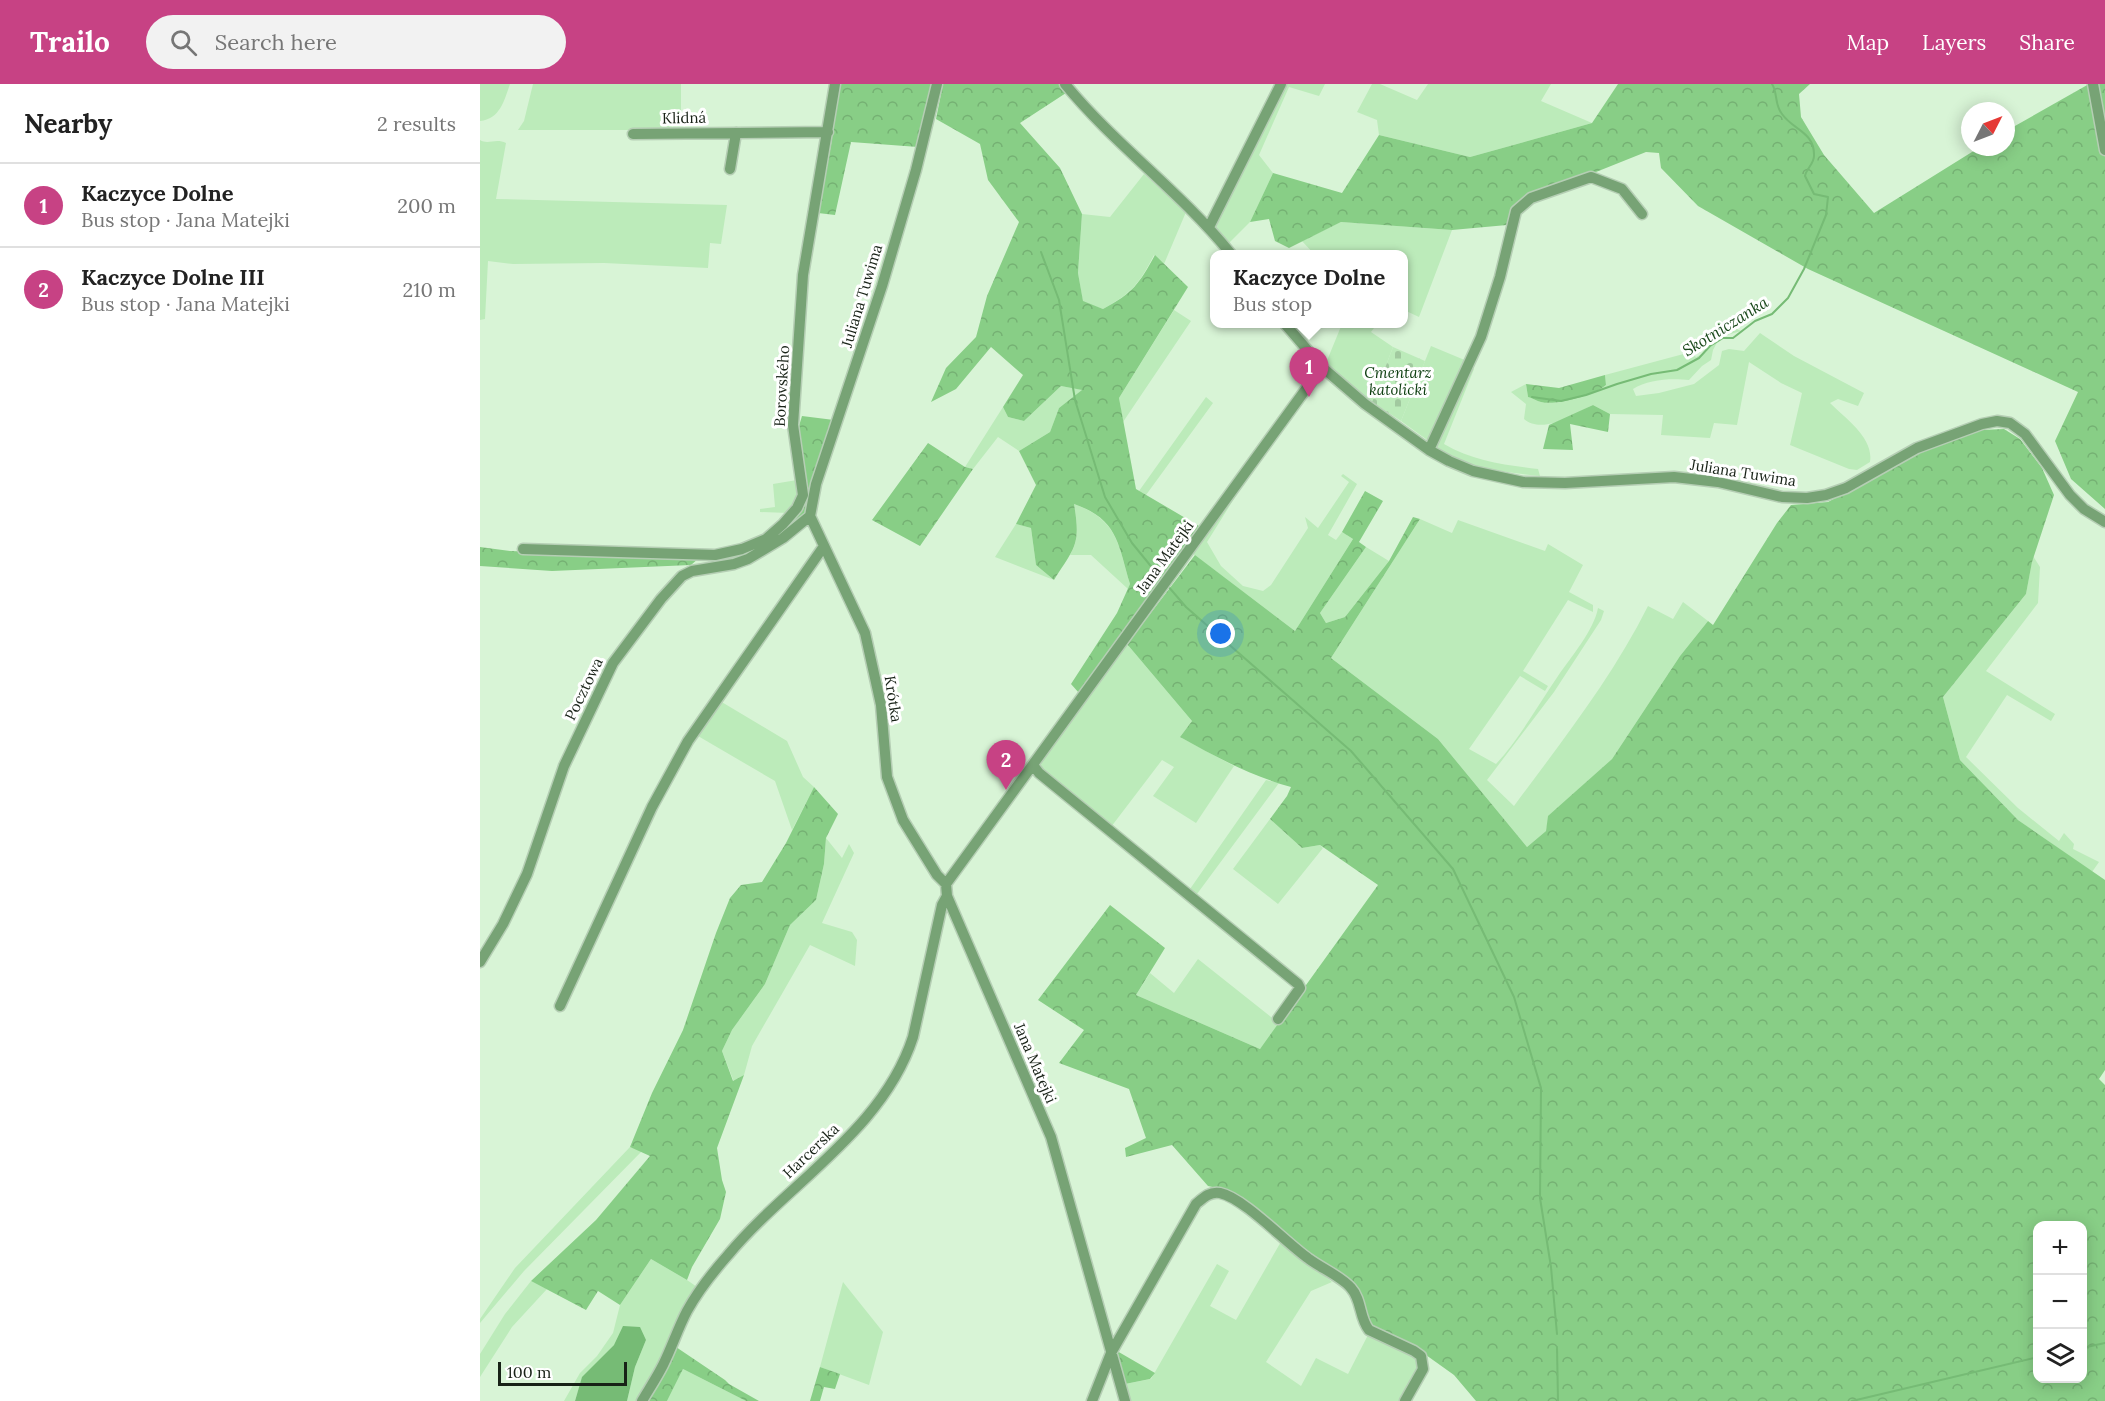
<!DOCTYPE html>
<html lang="en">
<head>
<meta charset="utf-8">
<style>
  :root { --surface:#fff; --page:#f2f2f2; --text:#222; --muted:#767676; --line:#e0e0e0; --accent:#c74284 }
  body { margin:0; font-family:Lora,serif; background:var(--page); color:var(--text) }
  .controls { position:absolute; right:18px; bottom:18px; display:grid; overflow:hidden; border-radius:12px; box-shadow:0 3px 15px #0003 }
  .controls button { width:54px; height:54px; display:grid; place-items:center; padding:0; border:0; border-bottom:2px solid var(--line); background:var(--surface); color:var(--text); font:30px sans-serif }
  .compass { position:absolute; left:1481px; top:18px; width:54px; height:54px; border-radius:50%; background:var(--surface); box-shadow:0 3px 15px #0003; rotate:48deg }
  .scale { position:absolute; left:18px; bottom:15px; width:129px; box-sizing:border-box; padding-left:6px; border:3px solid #182217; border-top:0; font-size:16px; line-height:21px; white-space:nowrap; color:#182217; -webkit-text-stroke:4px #fff; paint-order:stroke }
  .you { position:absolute; left:741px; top:550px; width:21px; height:21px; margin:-15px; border:4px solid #fff; border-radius:50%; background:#1a73e8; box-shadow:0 0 0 9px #1a73e833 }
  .badge { display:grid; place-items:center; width:39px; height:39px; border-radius:50%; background:var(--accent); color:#fff; font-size:20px; font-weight:700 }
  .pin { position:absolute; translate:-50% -50px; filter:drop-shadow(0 2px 3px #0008) }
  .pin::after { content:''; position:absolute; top:32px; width:21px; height:18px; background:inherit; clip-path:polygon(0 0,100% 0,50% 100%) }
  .popup { position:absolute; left:730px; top:166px; width:198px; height:78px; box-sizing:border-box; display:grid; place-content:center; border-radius:12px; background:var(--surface); filter:drop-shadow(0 2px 4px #0005); font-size:20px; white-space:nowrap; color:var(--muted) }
  .popup b { font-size:22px; color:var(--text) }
  .popup::after { content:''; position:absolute; left:50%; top:100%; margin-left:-12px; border:12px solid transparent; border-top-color:var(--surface) }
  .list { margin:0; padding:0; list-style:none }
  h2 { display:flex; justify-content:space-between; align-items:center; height:78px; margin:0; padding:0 24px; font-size:26px }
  h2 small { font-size:20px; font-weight:400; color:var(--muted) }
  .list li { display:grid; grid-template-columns:39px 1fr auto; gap:18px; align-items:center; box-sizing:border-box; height:84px; padding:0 24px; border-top:2px solid var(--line) }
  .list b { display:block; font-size:22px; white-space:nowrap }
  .list p { margin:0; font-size:20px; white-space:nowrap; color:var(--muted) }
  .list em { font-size:20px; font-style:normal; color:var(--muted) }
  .icon { flex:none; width:33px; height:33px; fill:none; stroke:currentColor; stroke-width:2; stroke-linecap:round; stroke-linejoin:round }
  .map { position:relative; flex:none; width:1625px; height:1317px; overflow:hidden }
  header { display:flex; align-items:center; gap:36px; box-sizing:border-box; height:84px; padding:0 30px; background:var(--accent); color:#fff }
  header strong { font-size:28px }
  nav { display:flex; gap:33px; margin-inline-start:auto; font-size:21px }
  .search { width:420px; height:54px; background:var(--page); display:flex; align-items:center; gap:15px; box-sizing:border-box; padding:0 21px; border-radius:33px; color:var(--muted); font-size:22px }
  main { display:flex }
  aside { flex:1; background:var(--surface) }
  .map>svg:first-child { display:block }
  .green { fill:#bcebba }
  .forest { fill:url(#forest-crowns); fill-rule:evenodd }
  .cemetery { fill:url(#cemetery-stones) }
  .water { fill:#76bb75 }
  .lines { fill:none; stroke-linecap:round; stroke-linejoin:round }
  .stream { stroke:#76bb75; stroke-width:2 }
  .minor-casing { stroke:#b5ceb4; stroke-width:13 }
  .minor { stroke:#77a375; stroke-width:10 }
  .labels { text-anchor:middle; stroke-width:6; stroke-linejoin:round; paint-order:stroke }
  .street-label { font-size:15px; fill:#182217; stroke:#fff }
  .park-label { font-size:15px; font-style:italic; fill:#0a3c0d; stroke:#fff }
  .water-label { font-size:16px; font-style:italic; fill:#1a491b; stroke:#fff }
</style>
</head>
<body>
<header>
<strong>Trailo</strong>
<div class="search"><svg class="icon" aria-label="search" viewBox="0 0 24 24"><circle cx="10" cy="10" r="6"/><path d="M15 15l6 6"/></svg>Search here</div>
<nav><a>Map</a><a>Layers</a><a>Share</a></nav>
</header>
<main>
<aside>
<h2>Nearby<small>2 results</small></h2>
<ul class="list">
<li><span class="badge">1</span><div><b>Kaczyce Dolne</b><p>Bus stop · Jana Matejki</p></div><em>200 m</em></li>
<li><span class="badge">2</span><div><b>Kaczyce Dolne III</b><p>Bus stop · Jana Matejki</p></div><em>210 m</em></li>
</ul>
</aside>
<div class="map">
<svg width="1625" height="1317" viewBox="0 0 1625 1317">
  <defs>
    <pattern id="forest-crowns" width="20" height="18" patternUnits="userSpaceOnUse" patternTransform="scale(1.5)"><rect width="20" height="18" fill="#88ce86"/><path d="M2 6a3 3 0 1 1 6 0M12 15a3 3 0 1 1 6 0" fill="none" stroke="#75b173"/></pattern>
    <pattern id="cemetery-stones" width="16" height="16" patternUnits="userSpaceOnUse" patternTransform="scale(1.5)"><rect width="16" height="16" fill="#bcebba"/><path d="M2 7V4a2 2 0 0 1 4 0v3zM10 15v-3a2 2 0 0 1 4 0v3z" fill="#a1c99f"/></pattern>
  </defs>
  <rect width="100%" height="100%" fill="#d8f4d6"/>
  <path class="green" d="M0,0H30C24,17 20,35 0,37Z
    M53,0H201V42L198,45L164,44L160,46H38L44,37Z
    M804,0H845L839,12L809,3L779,71L793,89L770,138L749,159L734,141Z
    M892,0H900L937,16L948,0H1071L1061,17L1112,39L990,73L899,51L897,36L877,28Z
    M0,56C8,61 16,54 26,59L16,115L247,121L241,160L230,159L228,184L124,179L33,180L8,177L5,235L0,236Z
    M664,90L706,128L684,180L674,171C659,200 652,209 623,225L603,218L598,189L602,130L630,133Z
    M861,138L972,146L939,233L924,226V170H834L822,157Z
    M694,226L711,237L643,338L639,314Z
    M1240,237L1261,247L1240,253L1233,266L1231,276L1222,282L1209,296C1192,294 1168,295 1153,305L1156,312L1179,309L1214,300L1239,281L1242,267L1249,265L1264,267L1280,249L1314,272L1384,309L1378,322L1358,315L1350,319C1366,335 1394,354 1390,378L1377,386L1369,385L1310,361L1322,309L1301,299L1269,278L1257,341L1234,339L1230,354L1181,351L1183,331L1130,330L1113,321C1094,330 1063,351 1044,335L1046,320L1031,308L1046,300L1048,313C1052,314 1057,317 1062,318C1076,322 1115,311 1126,301L1125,291L1211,268L1216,273L1226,268L1232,250Z
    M862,240H897L891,248L913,263L892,318L846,279Z
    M951,262L987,277L950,358L921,337Z
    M991,283L994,285L964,360C993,377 1025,381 1058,385L1060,392C1024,388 989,384 957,366L955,361Z
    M581,302L603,306L579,324L570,348L539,367L518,353L493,385L485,383L523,323L528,333L544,337Z
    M726,313L733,319L666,411L659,407Z
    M863,390L877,400L848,451L856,456L862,448L873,455L815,547L712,469L769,391L727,458L741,482L763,502L783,507L791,501L828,444L825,433L838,444L869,398L861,392Z
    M317,396L319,417L309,429L280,428V425L295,423L293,400Z
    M594,420C638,436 638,460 650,500L648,505L611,471H590C600,454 597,439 594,420Z
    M940,435L972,449L978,436L1065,467L1068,460L1103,481L1089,508L1113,521V528L1088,516L1043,587L1068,602L1065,607L1040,592L989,665L1016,680C1040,654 1058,621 1078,592C1091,573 1114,546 1118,524L1124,527L1121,536L1074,608L1007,696L1034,722C1082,657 1132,594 1168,522L1193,535L1203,518L1228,537L1200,572L1132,675L1069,732L1066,747L1047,763L958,655L851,574Z
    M536,440L551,444L556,481L574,496L515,473Z
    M886,463L909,477L865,533L846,539L840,529Z
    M1553,472L1560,483L1558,519L1506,587L1575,630L1571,637L1527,611L1486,673L1538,724L1579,757L1584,749L1594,760L1593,765L1619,778L1612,788L1538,736L1480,676L1463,613L1546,510Z
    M647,560L712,637L700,653L754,682L716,739L673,712L694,683L682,676L631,743L563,686L560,680Z
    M240,617L307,657L323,693L334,703L312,746L295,697L218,652Z
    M786,696L799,699L717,810L710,805Z
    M790,735L822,764L840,761L843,764L798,820L753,785Z
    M346,754L362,774L369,760L374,769L342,839L372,848L377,856L375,882L330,861L272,962L264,991L254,998L242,967L252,946L285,900L310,841L336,816L344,780Z
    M718,875L800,940L780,965L656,911L670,889L694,909Z
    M150,1063L162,1067L44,1187L0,1239V1235L35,1184Z
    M802,1156L852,1198L831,1207L786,1278L821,1302L836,1274L868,1290L889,1249L935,1272L941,1279L922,1317H650L645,1300L671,1295L737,1180L749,1187L730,1222L756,1236Z
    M171,1175L207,1196L217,1203L179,1280L158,1317H147L155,1283L166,1256L134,1261L102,1294L95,1317H84L100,1289L117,1272L133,1249L140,1221Z
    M51,1197L67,1205L32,1243L0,1293V1270L25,1230Z
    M363,1198L403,1248L389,1301L340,1283Z
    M203,1285L266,1317H187Z"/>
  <path class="forest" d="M359,0H454L438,63L371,58L355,131L338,129L351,61Z
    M463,0H580L586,9L540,39L580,84L602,130L598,189L603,217L623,225C653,209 659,200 675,171L708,203L639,314L656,405L719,442L659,529L599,609L591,600L637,529L650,500C638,460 638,435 594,420C601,461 595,463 574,496L556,481L551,444L536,440L556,401L539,367L570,348L579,324L602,306L581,302L544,337L528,333L523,323L543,291L511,263L476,305L451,318L466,284L496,253L507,212L539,138L508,96L500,60L456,35Z
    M1138,0H1330L1319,10L1321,33L1344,71L1394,129L1500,63H1526V47L1609,0H1625V425L1591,395L1575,357L1598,308L1328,185L1218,122L1181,84L1179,69L1166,68L1051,114L1027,141L972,146L861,138L809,164L795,157L789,135L770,138L793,89L862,109L899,51L990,73L1112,39Z
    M1125,291L1126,301C1115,311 1076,322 1061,318C1057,317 1052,314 1048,313L1046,300L1079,304Z
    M1113,321L1130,330L1128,348L1090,340L1093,366L1063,365L1069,341Z
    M322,332L354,336L324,432L304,450L268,472L229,480L234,475L281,461L326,409L319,342Z
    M1524,345L1540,355L1562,384L1574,411L1552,478L1546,510L1463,613L1480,676L1538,736L1625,796V986L1619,995L1625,1001V1317H996L974,1291L946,1271L891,1244L873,1201L831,1172L751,1107L728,1102L692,1061L646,1073L645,1064L666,1054L649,1005L579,979L604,946L558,916L630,821L685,864L656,911L780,965L898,801L840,761L822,764L790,735L807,712L811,703C771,692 736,673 700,653L712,637L647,560L715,471L815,547L873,455L862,448L885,407L903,417L879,458L886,463L840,529L846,539L865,533L909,477L933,433L940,435L851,574L958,655L1047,763L1066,747L1068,732L1132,675L1200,572L1228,537L1233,541L1297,439L1311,421L1348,418L1425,376L1456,361L1502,346ZM1558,1142H1602V1294H1558Z
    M448,359L485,383L493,385L440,462L392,436Z
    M0,463L30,467L219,474L211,481L72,487L0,482Z
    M334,703L358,730L346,754L344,780L336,816L310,841L285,900L252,946L242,967L253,997L264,991L237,1064L242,1096L246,1108L240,1135L212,1183L207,1196L171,1175L140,1221L118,1207L106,1226L51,1197L116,1136L170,1072L150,1063L172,1009L203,946L236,849L250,814L261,801L282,798L306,759Z
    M196,1263L245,1296L249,1300L279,1317H266L203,1285L187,1317H167Z
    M637,1267L675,1289L670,1295L645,1300Z
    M340,1283L360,1290L355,1305L344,1303L340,1317H330Z"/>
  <path class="cemetery" d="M913,263L945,277L921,337L892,318Z"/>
  <path class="water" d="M143,1242L160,1243L166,1256L155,1283L147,1317H95L102,1293L134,1261Z"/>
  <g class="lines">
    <path class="stream" d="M561,168L579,216L595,316L625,413L652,459L683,497
      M1052,313L1081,317L1106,311L1137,300L1171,290L1197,286L1219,274L1230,262L1243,254H1253L1275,237L1292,230L1308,214L1324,185L1346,131L1348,113L1334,110L1325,92C1326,85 1334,80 1334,72C1335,48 1313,46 1302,30C1294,20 1298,9 1292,0
      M687,501L706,523L871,667L973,785L1034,913L1061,1004L1060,1114L1071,1183L1077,1250
      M1077,1263L1078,1317
      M1602,1264L1625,1259
      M1372,1317L1558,1273"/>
    <g class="minor-casing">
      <path id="minor" d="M585,0C635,61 701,108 751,170
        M1613,0L1625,66
        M153,50L348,48
        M250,85L256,49
        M729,143L801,0
        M805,240L842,283L885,320L949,366L969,377L993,387L1043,398L1085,399L1194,393L1238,398L1302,413L1327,414L1346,411L1366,404L1437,364L1502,340L1517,337L1530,339L1545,350L1590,411L1604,425L1625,438
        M949,366L1001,253L1020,193L1036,127L1051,114L1111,93L1142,105L1162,130
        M330,432L336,400L402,202L436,86L457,0
        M330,432L385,549L401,621L407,693L423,736L457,791L466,800
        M43,465L235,471L262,465L286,455L303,440L317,424L323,411L313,341L323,191L355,0
        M553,681L559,689L818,900L820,904L798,935
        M0,878L23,840L47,790L84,682L133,579L181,515L202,492L212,487L254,480L268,475L303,454L330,432
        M80,922L172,723L208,657L344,462
        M162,1317C169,1305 177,1293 183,1281C192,1263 198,1244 207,1227C218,1207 233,1188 248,1171C308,1099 403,1046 433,953L462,821L467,812
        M612,1317L631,1269L716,1120C723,1114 730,1107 740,1109C764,1114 806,1159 829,1175C841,1184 862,1193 871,1204C882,1216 879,1234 889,1246L934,1267L941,1272L943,1285L925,1317
        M645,1317L571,1053L467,812L466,800L842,283"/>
    </g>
    <use href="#minor" class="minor"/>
  </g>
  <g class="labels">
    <g class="street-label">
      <text transform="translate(204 34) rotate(-1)" y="5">Klidná</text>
      <text transform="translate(382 212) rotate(-73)" y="5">Juliana Tuwima</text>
      <text transform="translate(302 302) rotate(-87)" y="5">Borovského</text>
      <text transform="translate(1263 389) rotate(9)" y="5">Juliana Tuwima</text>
      <text transform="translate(685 473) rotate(-54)" y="5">Jana Matejki</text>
      <text transform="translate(104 605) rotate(-64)" y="5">Pocztowa</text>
      <text transform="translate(413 615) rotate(81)" y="5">Krótka</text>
      <text transform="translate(555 979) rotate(67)" y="5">Jana Matejki</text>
      <text transform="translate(331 1067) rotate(-44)" y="5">Harcerska</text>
    </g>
    <g class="park-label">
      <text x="918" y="294">Cmentarz<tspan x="918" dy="17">katolicki</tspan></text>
    </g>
    <g class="water-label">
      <text transform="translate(1245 242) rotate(-32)" y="6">Skotniczanka</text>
    </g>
  </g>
</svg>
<div class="controls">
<button>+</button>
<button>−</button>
<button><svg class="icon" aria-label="layers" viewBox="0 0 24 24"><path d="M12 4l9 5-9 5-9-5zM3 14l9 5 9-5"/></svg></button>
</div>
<svg class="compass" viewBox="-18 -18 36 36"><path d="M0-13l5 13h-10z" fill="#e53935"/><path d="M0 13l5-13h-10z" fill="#767676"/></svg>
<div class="scale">100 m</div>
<div class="you"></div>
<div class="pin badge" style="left:829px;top:313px">1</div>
<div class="popup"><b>Kaczyce Dolne</b>Bus stop</div>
<div class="pin badge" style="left:526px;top:706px">2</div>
</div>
</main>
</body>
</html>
